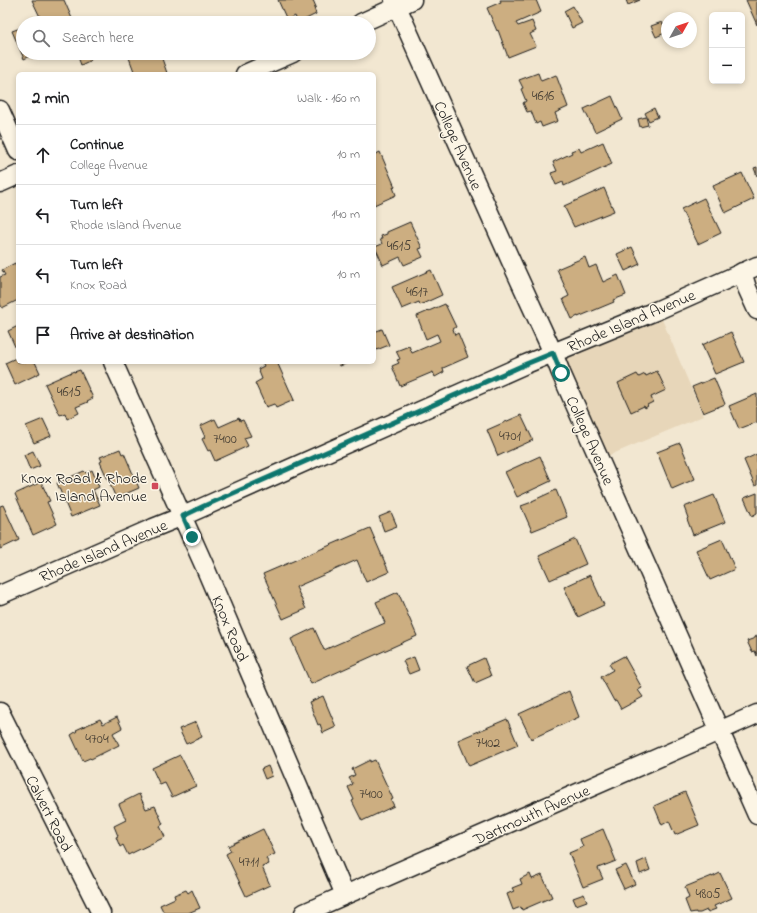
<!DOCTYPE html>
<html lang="en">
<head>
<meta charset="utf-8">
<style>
  :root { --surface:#fff; --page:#f6f6f6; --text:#202124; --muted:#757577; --line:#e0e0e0 }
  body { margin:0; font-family:"Indie Flower",sans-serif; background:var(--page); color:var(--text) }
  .controls { position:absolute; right:12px; top:12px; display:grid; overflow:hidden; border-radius:6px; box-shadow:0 2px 6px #0003 }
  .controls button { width:36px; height:36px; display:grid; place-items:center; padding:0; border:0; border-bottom:1px solid var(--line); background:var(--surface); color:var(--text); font:20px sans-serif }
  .compass { position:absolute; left:661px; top:12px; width:36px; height:36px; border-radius:50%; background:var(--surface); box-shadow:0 2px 6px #0003; rotate:50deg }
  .stop { position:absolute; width:12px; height:12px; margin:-9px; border:3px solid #0f766e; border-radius:50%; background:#fff }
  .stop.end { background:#0f766e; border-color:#fff; box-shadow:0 1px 4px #0008 }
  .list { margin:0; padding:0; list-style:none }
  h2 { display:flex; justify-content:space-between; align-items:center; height:52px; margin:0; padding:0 16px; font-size:17px }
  h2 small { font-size:13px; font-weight:400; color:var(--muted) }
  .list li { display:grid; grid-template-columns:26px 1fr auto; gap:12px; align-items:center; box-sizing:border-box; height:60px; padding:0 16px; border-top:1px solid var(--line) }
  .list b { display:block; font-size:15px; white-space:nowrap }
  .list p { margin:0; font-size:13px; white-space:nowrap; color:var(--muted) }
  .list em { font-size:13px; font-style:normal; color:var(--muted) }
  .icon { flex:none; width:22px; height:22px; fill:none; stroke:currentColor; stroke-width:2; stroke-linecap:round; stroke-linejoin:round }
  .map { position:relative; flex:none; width:757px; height:913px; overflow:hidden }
  .search { position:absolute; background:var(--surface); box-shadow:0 2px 6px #0003; left:16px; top:16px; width:360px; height:44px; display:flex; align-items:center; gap:10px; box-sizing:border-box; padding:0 14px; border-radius:22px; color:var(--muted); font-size:15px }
  .panel { position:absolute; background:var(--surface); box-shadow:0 2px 6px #0003; left:16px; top:72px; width:360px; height:292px; border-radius:6px }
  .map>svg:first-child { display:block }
  .built { fill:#e7d6b9 }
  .building { fill:#ccae81; stroke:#1c1c1c }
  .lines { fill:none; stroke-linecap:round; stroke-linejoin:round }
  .minor-casing { stroke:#1c1c1c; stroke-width:21 }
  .minor { stroke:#fcf5e5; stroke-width:18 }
  .route { stroke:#0f766e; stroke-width:5 }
  .poi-dot { fill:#d1495b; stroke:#fcf5e5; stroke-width:1.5 }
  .labels { text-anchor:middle; stroke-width:3; stroke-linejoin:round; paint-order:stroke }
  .number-label { font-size:14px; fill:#484035 }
  .street-label { font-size:16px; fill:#1c1c1c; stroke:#fcf5e5 }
  .poi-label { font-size:16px; fill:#1c1c1c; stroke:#fcf5e5; text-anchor:end }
</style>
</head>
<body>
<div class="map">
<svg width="757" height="913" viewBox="0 0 757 913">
  <rect width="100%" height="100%" fill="#f2e7d1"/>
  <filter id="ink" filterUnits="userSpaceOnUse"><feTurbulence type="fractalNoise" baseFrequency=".025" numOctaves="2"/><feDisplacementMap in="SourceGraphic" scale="8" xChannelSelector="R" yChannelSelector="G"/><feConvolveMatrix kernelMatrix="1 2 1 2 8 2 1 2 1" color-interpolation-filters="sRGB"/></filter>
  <g filter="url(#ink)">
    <path class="built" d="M658,310L703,416L598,460L553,353Z"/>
    <path class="building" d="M32,0H64L74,23H31L41,19Z
      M278,0H313L316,7L314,8L316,14L298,23L295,16L287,20Z
      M500,0H536L541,12L516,23L518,26L532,21L536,31L530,34L536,46L508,57L498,30L497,31L487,8L501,2Z
      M626,0H640L628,5Z
      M746,0H757V25Z
      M573,6L582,23L572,28L564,11Z
      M662,22L667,32L656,37L651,26Z
      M23,27V53H37L24,59L12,31Z
      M86,53H88L91,60L81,65L78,57Z
      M134,53H160L167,73L165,74H135L128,55Z
      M538,73L541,81L556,75L568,107L555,113L558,121L542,127L540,122L536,124L531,111L527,112L523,103L526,101L521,89L523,88L519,80Z
      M612,96L622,119L595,132L584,109Z
      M654,108L658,117L649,121L645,113Z
      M646,117L648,125L640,127L638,119Z
      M603,142L612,164L564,186L563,182L556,185L551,173L557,171L553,162L572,153L571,151L579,148L581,152Z
      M380,152L395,187H393L396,195L374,205V155Z
      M757,167V176L754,168Z
      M742,173L754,199L725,213L713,186Z
      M604,188L614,211L574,227L564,206Z
      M704,198L721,233L698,244L681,209Z
      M410,222L422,248L419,249L423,257L404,265L400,257L383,265L375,247L382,244L380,239H382L381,236L387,234V232Z
      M632,247L640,264L625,271L617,254Z
      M585,257L589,268L596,265L603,282L618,275L626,295L613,300L614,302L578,317V316L572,319L563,299L569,296L557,269Z
      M15,263L18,269V300L2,308L0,303V277L5,275L2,270Z
      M431,270L442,295L420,305L419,302L402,309L392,287Z
      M445,304L456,327L453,329L455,335L458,333L468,357L443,368L444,372L435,377L433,372L400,386L392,366L399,363L397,360L400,359L396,351L409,346L412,353L440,341L437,334L426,339L417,316Z
      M18,326V351H17L8,331Z
      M382,329L389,345L374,351V332Z
      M731,332L744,362L715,374L702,345Z
      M18,357V362H35L40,373L15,385L5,363Z
      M262,362H277L294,400L276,408L274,404L266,407L255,383L262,379L258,369L264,366Z
      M338,362H350L340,366Z
      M80,370L93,398L87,401L88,402L76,407L79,413L67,419L65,413L60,415L45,384L74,371V372Z
      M657,371L666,390L651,397L653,402L647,405L648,406L645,408L644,406L631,412L618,383L637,374L639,377L645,374L646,376Z
      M714,378L725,404L703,413L692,387Z
      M757,394V422L739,429L729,406Z
      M521,415L533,440L498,456L487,430Z
      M239,418L240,421L243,420L251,436L244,438L248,446L215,461L210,450L208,451L202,439L205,437L200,426L215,419L219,427Z
      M43,419L51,436L34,443L26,426Z
      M680,443L695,479L672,489L657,452Z
      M120,449L122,454L124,453L139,488L116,498L100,462L102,461L100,457Z
      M33,451L40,466L30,470L24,455Z
      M757,454V485L755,486L744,460Z
      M540,456L551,481L517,497L505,472Z
      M92,470L99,487L93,490L100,505L71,517L57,483L84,471L86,473Z
      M41,482L50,501L47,502L57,524L33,535L15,494Z
      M556,490L567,517L532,531L521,506L532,502V501Z
      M757,493V513L752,516L744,498Z
      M714,495L725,522L693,535L687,519L688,518L684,507Z
      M3,505L19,540L0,549V506Z
      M391,512L397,526L384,531L379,517Z
      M370,528L389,572L366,582L357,560L296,587L306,609L283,619L263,574Z
      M575,539L586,564L550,580L539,556Z
      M722,539L735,569L710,580L696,550Z
      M590,575L604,605L578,617L564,587Z
      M398,592L417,636L311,684L291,639L314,628L324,650L385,623L376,602Z
      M757,636V656L755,651L752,652L747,641L755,638V637Z
      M624,656L642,688L638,690L643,697L621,709L616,700L614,701L601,677L613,670L609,664Z
      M414,657L419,670L409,674L403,661Z
      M484,658L491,676L475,683L467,666Z
      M569,691L579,717L531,739L519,714Z
      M323,696L336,727L323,733L320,724L318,725L309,702Z
      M117,717L122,728L113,733L119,745L91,759L90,758L83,761L71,735L77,731L76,730L100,719L103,724Z
      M507,719L518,745L469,766L458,740Z
      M196,722L202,737L186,744L179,729Z
      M180,755L196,786L172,797L165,783L160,785L152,768Z
      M370,760V762L375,760L393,799L391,800L394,806L362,821L352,801L354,800L348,787L353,784L349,778L355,775L352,769Z
      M268,766L272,776L265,779L261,769Z
      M685,792L699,825L675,835L669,821L662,825L654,806Z
      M139,794L146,809L155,806L163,824L160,826L165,837L128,855L123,845L120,847L116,837L118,836L114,826L126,820L119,804Z
      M263,829L275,854L266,858L269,864L262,867L270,885L246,896L226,854L231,851L228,846Z
      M603,829L616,861L598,868L603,879L583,887L569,853L583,847L580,839Z
      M646,859L650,870L640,874L637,863Z
      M626,865L635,884L624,889L615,870Z
      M720,873L732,898L714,906L716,909L708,912L707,910L700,913H696V912L690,913L685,900L689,898L685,887L712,876V877Z
      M530,874L532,879L542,875L552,897L522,910L521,907L513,910L507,894L514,891L512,888L522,884L520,879Z
      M186,890L188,893L192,890L200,908L188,913H164L160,905L175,898L174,895Z
      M584,894L587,901L576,905L573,898Z"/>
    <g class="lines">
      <g class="minor-casing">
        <path id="minor" d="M394,0L514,268L553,353L561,373L757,815
          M361,23L412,0
          M245,74L293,53
          M0,110L18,151
          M0,183L18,175
          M742,272L747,288L757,310
          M113,362L204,565L345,895
          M0,595L153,528L183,516L526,364L658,310L757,266
          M0,712L101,913
          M304,913L701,739L757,714"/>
      </g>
      <use href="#minor" class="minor"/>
    </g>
  </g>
  <g class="lines" filter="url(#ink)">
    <path class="route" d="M192,537L183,516L204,506L526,364L553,353L561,373"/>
  </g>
  <rect class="poi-dot" x="151" y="482" width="8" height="8" rx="2"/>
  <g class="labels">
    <g class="number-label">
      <text x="543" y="100">4616</text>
      <text x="399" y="250">4615</text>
      <text x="417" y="296">4617</text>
      <text x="69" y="396">4615</text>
      <text x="510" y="440">4701</text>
      <text x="225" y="443">7400</text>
      <text x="97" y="743">4704</text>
      <text x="488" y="747">7402</text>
      <text x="371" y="798">7400</text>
      <text x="249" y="866">4711</text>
      <text x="708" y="898">4805</text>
    </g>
    <g class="street-label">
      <text transform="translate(459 145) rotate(66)" y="6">College Avenue</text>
      <text transform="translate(631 320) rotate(-23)" y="6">Rhode Island Avenue</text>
      <text transform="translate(591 440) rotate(66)" y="6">College Avenue</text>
      <text transform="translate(103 550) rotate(-23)" y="6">Rhode Island Avenue</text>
      <text transform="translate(231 628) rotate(67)" y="6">Knox Road</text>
      <text transform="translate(50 813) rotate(63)" y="6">Calvert Road</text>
      <text transform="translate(531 814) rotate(-24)" y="6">Dartmouth Avenue</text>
    </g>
    <g class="poi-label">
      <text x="147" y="483">Knox Road &amp; Rhode<tspan x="147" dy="18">Island Avenue</tspan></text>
    </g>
  </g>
</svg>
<div class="controls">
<button>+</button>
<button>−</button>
</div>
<svg class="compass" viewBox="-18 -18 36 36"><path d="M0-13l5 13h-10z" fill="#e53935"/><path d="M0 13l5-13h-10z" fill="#757577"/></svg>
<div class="stop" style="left:561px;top:373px"></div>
<div class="stop end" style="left:192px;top:537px"></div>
<div class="search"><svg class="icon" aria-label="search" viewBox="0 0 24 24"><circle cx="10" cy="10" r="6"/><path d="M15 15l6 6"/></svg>Search here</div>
<section class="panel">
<h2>2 min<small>Walk · 160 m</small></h2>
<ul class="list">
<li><svg class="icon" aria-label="ahead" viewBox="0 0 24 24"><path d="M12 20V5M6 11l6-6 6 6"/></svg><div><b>Continue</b><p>College Avenue</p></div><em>10 m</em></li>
<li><svg class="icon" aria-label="left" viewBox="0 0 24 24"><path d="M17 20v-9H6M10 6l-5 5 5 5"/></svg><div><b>Turn left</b><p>Rhode Island Avenue</p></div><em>140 m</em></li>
<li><svg class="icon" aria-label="left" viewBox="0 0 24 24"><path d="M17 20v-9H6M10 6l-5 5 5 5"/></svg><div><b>Turn left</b><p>Knox Road</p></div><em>10 m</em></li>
<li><svg class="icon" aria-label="arrive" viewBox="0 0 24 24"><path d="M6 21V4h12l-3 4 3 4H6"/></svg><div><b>Arrive at destination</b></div></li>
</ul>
</section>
</div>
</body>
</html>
